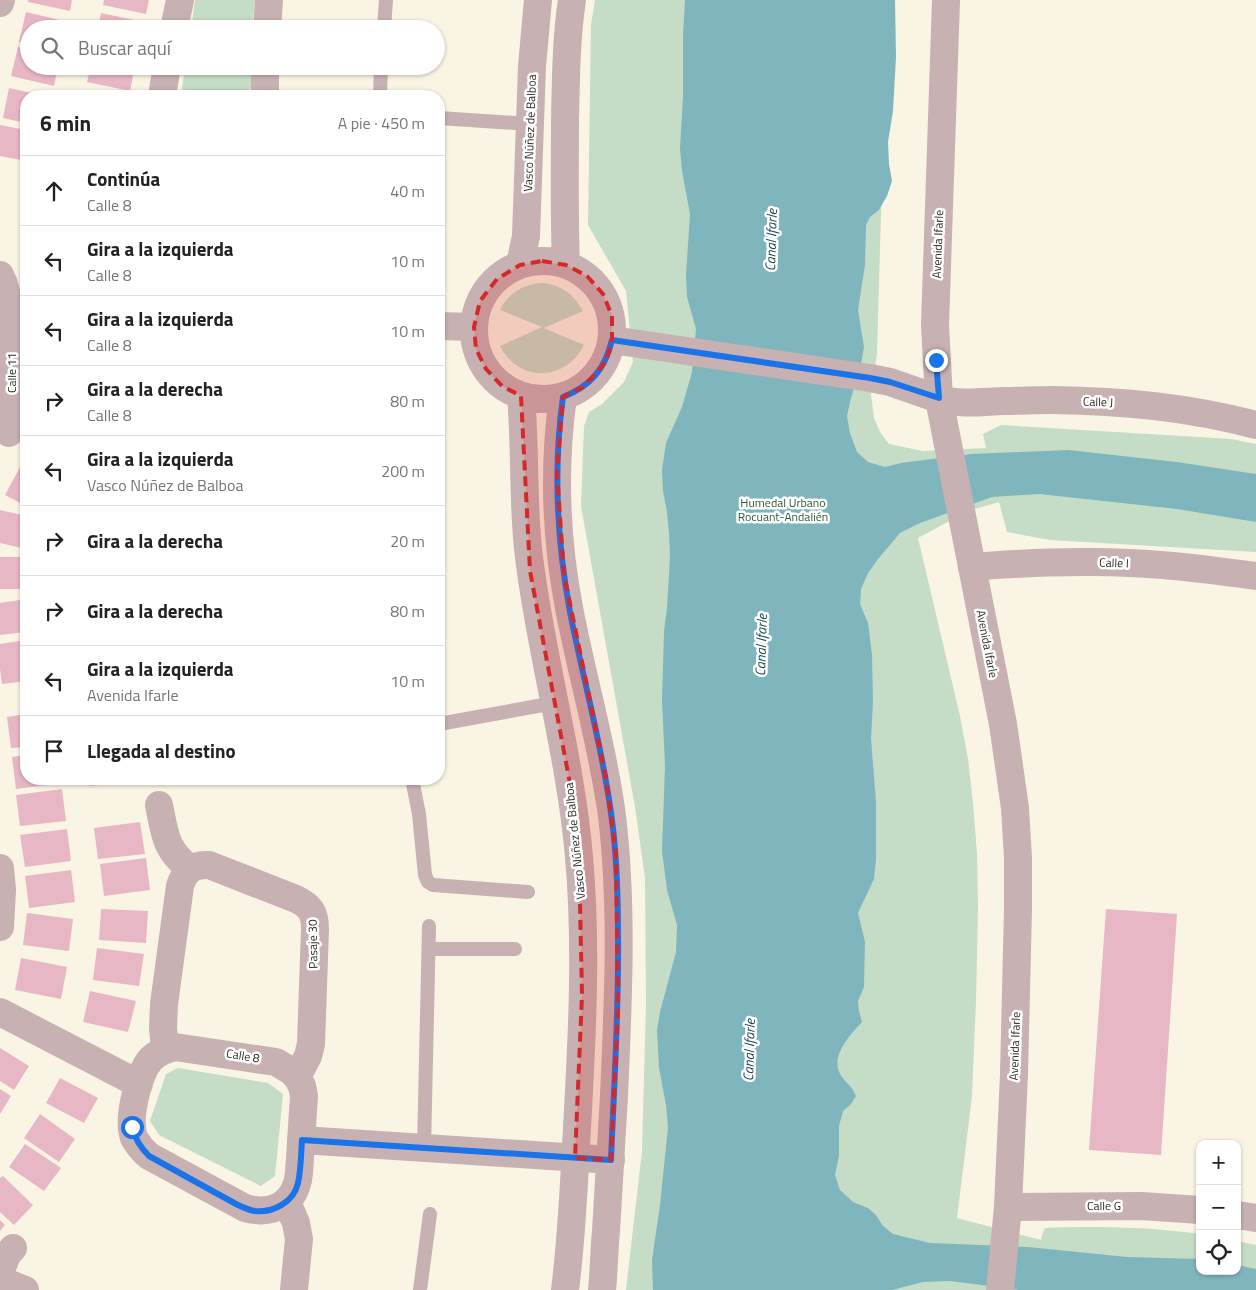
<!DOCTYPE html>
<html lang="es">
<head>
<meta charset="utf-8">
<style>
  :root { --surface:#fff; --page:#f6f6f6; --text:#222; --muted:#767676; --line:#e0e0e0 }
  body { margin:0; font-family:"Titillium Web",sans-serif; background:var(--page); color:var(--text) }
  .controls { position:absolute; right:15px; bottom:15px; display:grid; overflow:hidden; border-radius:10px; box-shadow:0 1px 4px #0004 }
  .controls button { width:45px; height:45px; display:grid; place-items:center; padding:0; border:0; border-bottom:1px solid var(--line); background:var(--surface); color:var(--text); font:25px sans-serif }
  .stop { position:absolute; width:15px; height:15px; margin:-11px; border:4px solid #1a73e8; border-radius:50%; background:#fff }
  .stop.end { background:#1a73e8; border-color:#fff; box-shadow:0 1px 5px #0008 }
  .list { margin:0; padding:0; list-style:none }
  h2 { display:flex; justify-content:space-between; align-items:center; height:65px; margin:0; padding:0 20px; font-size:21px }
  h2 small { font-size:16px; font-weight:400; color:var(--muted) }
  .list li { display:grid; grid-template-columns:32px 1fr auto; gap:15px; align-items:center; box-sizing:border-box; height:70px; padding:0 20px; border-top:1px solid var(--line) }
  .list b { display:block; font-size:19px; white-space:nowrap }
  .list p { margin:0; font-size:16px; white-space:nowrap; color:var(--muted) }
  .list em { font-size:16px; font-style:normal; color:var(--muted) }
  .icon { flex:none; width:28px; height:28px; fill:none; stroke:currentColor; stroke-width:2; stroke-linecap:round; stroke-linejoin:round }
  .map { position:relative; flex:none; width:1256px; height:1290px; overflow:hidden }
  .search { position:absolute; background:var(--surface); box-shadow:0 1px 4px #0004; left:20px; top:20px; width:425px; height:55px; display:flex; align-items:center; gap:12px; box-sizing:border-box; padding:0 18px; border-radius:28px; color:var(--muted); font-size:19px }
  .panel { position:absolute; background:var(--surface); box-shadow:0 1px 4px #0004; left:20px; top:90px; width:425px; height:695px; border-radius:20px }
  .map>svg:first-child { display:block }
  .green { fill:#c5dcc6 }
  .water { fill:#7fb6be }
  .building { fill:#e8b7c5 }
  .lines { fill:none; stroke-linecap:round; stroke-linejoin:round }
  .service { stroke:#c7b1b3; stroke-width:14 }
  .minor { stroke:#c7b1b3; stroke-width:28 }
  .tertiary { stroke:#c7b1b3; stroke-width:28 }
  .route { stroke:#1a73e8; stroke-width:6 }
  .marked { fill:#d62828; fill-opacity:0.2; stroke:#d62828; stroke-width:4; stroke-dasharray:10 6; stroke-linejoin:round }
  .labels { text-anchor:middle; stroke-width:5; stroke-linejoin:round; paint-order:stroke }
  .street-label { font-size:12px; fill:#2d2b24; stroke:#fff }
  .park-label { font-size:12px; fill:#2d5d31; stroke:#fff }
  .water-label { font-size:14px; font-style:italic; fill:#194a51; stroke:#fff }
</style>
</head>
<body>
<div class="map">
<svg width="1256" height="1290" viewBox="0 0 1256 1290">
  <rect width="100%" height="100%" fill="#f9f4e3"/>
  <path class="green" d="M195,0H255L252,29H191Z
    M595,0H887L877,354L871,395L874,418L880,432L889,444L923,451L986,448L983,434L1001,425L1231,439L1256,444V552L1050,540L1007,532L999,502L968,511L918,538L960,716L968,759L973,803L977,854L978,906L976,1001L972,1096L957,1218L1041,1240L1042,1235L1045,1228C1099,1226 1147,1227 1200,1234V1271H1237V1241L1256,1245V1290H626L642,1151L646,1003L645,878L635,807L581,506L584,426L589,412L602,404L624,382L633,362L626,291L588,225L591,25Z
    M185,66H252L251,88L243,96H181Z
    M544,283C562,286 574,294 583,311L544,328L584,345C565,382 519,383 500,346L542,327L500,310C509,292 525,283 544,283Z
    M178,1068L268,1083L283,1094L275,1176L261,1186L159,1135L150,1121L166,1074Z"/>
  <path class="water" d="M685,0H895L896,57L893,111L888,142L889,164L892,181L887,196L879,210L870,217L866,225L865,265L858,310L864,347L862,359L850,402L847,416L850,433L857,452L868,462L885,467L901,463L972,454L1068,450L1177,462L1256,474V522L1177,509L1039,494L992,497L920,523L900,533L878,559L868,573L861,589L860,604L868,623L872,655L873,702L871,739L876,802V859L874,879L858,913L865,942L864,987L858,1001L859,1011L862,1022C850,1035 828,1058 842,1077C848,1085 852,1086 856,1096L851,1104L843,1111L839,1126V1156L835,1175L840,1190L853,1202L868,1208L876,1215L883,1226L893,1234L930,1243L1028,1247L1127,1257L1200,1259V1271H1237V1265L1256,1269V1290H1019L950,1281L923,1282L892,1290H653L652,1260L660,1205L668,1127L666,1105L659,1068L657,1030L660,1012L676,952L677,925L667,890L662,851L665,766L662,700L664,631L667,608L670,557L669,533L667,512L663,491L662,470L666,443L682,407L692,372L696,329L687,297L686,275L690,214L682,171L680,148L683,97V35Z"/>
  <path class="building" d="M28,0H72L70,11L28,2Z
    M104,0H149L146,14L103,5Z
    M26,12L68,22L66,29H29V44L19,42Z
    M101,13L144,22L142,29H98Z
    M18,47L29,49V66H58L54,86L11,76Z
    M91,66H135L130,91L87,82Z
    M9,88L41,95L26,96V123L3,118Z
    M86,91L108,95V96H84Z
    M0,125L26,130V161L0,156Z
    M20,467L26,470V506L5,495Z
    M0,510L26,516V549L0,543Z
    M0,557H26V589H0Z
    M26,599V632L0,635V603Z
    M26,640V681L2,684L0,669V644Z
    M26,714V747L11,748L7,717Z
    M26,755V779H62V783L16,789L12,757Z
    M89,779H139V780L90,786Z
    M62,789L66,821L20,826L16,795Z
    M140,822L145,854L98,859L94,828Z
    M67,829L71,861L25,867L20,835Z
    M146,858L150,890L104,896L100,864Z
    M71,870L75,902L29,908L25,876Z
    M101,909L148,911L146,943L99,940Z
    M1106,909L1177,914L1161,1155L1089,1150Z
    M27,913L73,919L69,951L23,945Z
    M97,948L144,954L139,986L93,980Z
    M21,958L67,967L61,999L15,990Z
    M90,991L136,1001L128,1032L83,1022Z
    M0,1048L29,1066L14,1090L0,1081Z
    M60,1078L98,1098L84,1123L46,1103Z
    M0,1089L11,1096L0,1114Z
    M40,1114L75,1139L59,1162L24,1138Z
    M25,1144L61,1168L44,1191L9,1167Z
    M3,1176L33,1205L14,1225L0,1212V1178Z
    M0,1220L5,1225L0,1231Z"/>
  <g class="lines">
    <path class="service" d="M384,29L386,0
      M380,96L381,66
      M439,118L530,124
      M439,724L554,703
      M412,779L419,814L425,875L428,882L433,885L528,892
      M429,949H515
      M424,1148L429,926
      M420,1290L430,1214"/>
    <path class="minor" d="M946,0L935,325L939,399C962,405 979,402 1003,401C1019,401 1036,400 1052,400C1123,401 1187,407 1256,425
      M0,3L1,0
      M174,29L180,0
      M267,29L269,0
      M162,96L167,66
      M265,96V66
      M0,275C6,286 7,296 8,308C14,350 13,391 9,433
      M439,326L474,327
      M972,567C1008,564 1045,562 1082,562C1140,561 1198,568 1256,576
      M159,805C165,835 165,849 190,869
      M0,868L2,890L0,927
      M0,1012L139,1084
      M175,1047L276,1062L291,1071L297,1077L302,1086L304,1096L299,1173C296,1203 274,1216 245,1208L149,1156C143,1151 138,1145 134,1138C127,1119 138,1074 151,1059C158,1052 166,1049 175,1047Z
      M165,1049L163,1028L164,1004L180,886C185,870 193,864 209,865L296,899C310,906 315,912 315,929L311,1044L308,1056L297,1077
      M302,1140L611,1160
      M287,1202L296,1223L299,1239L294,1290
      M1008,1207L1141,1206L1200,1210
      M1237,1215L1256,1218
      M0,1273L7,1255L13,1248
      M0,1284H10L25,1290"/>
    <path class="tertiary" d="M474 330a69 69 0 1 1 138 0a69 69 0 1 1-138 0Z
      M520,265L526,236L532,66L538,0
      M566,265C564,216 565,167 565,119C566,79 566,39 572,0
      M612,340L870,378L890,382L939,399L1003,724L1015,808L1018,858V909L1014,1074L1008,1207L1000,1290
      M521,396C526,455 522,514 531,572C544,667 571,761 579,857C587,946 582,1038 577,1128C574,1182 572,1236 565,1290
      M563,397C553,468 556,542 570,613C583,680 603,748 612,816C623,909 618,1003 614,1096C611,1141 609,1186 606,1231C604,1251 604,1271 602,1290"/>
  </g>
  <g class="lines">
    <path class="route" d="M132,1127C135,1139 140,1147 149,1156L236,1204C242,1207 248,1210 255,1211C273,1213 294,1202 298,1183C301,1170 301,1154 302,1140L611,1160C614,1085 619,1011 618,936C618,895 617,853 611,813C602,745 583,679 570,612C557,541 553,468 563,397C591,386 605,369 612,340L870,378L890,382L939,398L936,360"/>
  </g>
  <path class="marked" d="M542,261L566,265L587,276L603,294L612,316V340L606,362L583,387L563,397L557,473L564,574L606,778L616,854L618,1012L611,1160L575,1158L582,995L579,857L571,789L530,571L521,396L502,386L486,369L476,349L474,327L480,301L497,279L520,265Z"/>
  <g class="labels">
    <g class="street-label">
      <text transform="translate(530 133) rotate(-88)" y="4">Vasco Núñez de Balboa</text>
      <text transform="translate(938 244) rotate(-88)" y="4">Avenida Ifarle</text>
      <text transform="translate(12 373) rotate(-90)" y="4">Calle 11</text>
      <text transform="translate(1098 402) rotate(2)" y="4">Calle J</text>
      <text transform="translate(1114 563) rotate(2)" y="4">Calle I</text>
      <text transform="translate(987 644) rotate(79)" y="4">Avenida Ifarle</text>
      <text transform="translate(575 841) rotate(-96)" y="4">Vasco Núñez de Balboa</text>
      <text transform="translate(313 944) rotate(-91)" y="4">Pasaje 30</text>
      <text transform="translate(1015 1046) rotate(-88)" y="4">Avenida Ifarle</text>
      <text transform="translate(243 1056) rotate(9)" y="4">Calle 8</text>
      <text x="1104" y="1210">Calle G</text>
    </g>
    <g class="park-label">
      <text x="783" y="507">Humedal Urbano<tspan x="783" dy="14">Rocuant-Andalién</tspan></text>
    </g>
    <g class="water-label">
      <text transform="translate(771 240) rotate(-88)" y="5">Canal Ifarle</text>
      <text transform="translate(761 645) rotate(-88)" y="5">Canal Ifarle</text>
      <text transform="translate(749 1050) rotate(-88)" y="5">Canal Ifarle</text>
    </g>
  </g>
</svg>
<div class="controls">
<button>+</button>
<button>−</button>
<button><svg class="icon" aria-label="locate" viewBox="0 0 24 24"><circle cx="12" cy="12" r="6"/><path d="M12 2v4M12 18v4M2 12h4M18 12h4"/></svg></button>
</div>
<div class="stop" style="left:132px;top:1127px"></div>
<div class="stop end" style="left:936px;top:360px"></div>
<div class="search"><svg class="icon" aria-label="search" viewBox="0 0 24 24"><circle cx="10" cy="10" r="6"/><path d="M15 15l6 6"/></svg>Buscar aquí</div>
<section class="panel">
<h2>6 min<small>A pie · 450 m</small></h2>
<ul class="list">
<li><svg class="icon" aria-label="ahead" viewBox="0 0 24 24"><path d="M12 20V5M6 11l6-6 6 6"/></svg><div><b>Continúa</b><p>Calle 8</p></div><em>40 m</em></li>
<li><svg class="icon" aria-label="left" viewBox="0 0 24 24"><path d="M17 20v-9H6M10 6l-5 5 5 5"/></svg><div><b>Gira a la izquierda</b><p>Calle 8</p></div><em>10 m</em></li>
<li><svg class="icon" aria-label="left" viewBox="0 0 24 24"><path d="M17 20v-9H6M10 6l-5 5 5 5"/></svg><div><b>Gira a la izquierda</b><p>Calle 8</p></div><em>10 m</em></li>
<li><svg class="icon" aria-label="right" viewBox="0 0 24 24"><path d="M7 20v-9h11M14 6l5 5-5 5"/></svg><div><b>Gira a la derecha</b><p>Calle 8</p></div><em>80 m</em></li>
<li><svg class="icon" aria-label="left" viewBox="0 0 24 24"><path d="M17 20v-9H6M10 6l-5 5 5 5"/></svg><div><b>Gira a la izquierda</b><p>Vasco Núñez de Balboa</p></div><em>200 m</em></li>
<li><svg class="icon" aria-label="right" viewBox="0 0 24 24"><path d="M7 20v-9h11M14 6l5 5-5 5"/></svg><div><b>Gira a la derecha</b></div><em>20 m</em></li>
<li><svg class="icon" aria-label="right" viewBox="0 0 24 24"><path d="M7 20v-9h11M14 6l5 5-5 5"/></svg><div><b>Gira a la derecha</b></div><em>80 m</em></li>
<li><svg class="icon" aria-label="left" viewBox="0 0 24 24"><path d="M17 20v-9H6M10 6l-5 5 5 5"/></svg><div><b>Gira a la izquierda</b><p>Avenida Ifarle</p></div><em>10 m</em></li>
<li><svg class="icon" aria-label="arrive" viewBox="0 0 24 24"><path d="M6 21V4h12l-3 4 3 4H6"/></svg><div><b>Llegada al destino</b></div></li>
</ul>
</section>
</div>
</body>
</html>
